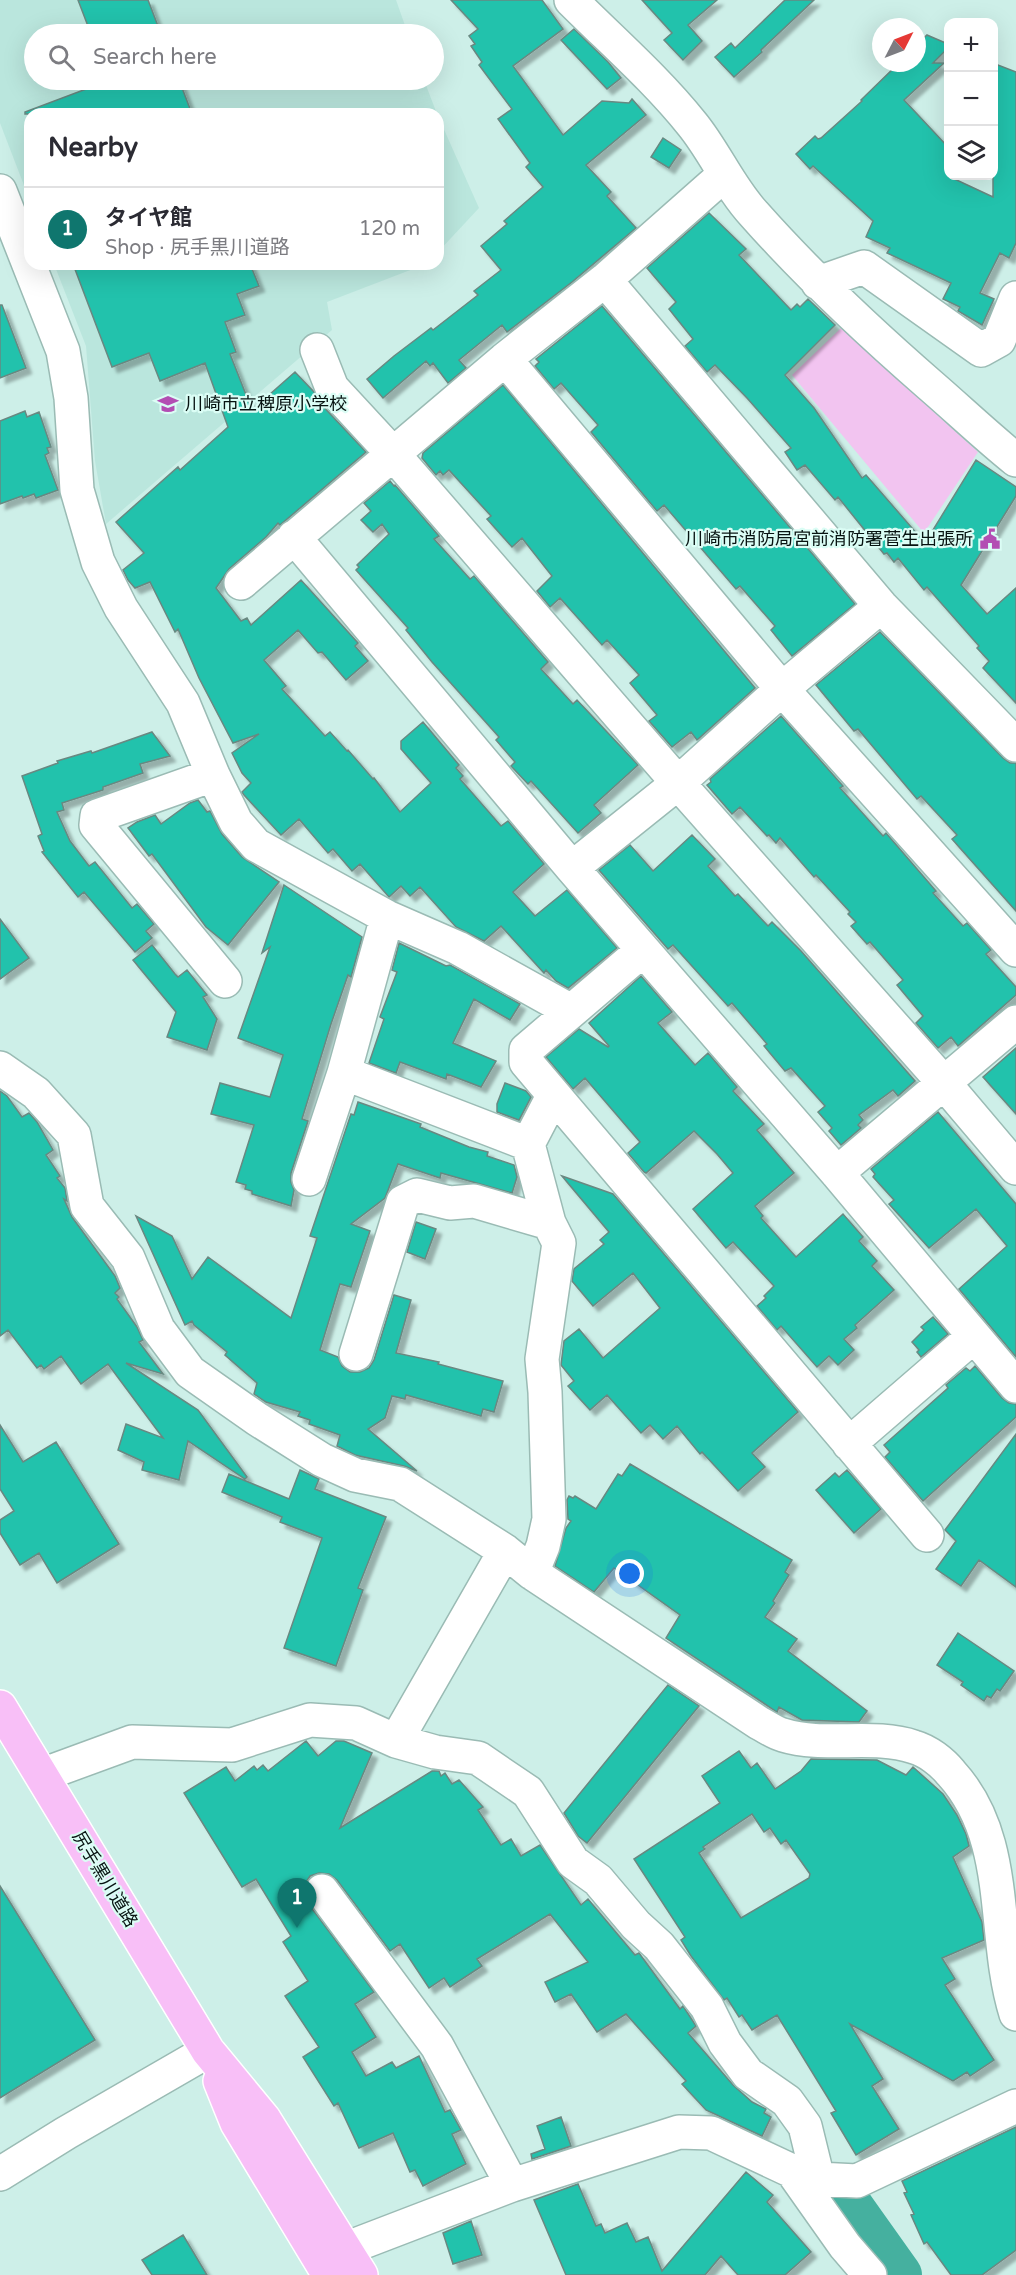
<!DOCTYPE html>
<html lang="en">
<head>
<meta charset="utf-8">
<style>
  :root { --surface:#fff; --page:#f7f7f7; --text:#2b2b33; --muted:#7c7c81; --line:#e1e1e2; --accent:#0f766e }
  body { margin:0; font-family:"Varela Round","Noto Sans JP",sans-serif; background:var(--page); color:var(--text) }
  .controls { position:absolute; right:18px; top:18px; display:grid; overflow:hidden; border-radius:12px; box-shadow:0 6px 24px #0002 }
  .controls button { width:54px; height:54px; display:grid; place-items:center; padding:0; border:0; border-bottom:2px solid var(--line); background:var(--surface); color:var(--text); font:30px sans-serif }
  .compass { position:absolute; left:872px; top:18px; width:54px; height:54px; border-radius:50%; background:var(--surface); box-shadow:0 6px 24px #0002; rotate:48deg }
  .you { position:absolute; left:630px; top:1574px; width:21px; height:21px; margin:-15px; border:4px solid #fff; border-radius:50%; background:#1a73e8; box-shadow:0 0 0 9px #1a73e833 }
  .badge { display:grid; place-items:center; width:39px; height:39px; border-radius:50%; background:var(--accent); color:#fff; font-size:20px; font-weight:700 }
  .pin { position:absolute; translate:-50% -50px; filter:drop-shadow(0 2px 3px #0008) }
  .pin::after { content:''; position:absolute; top:32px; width:21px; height:18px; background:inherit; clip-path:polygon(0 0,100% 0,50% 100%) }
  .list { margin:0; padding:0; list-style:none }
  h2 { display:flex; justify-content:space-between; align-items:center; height:78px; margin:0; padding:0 24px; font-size:26px }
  h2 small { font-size:20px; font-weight:400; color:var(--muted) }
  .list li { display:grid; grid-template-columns:39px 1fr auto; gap:18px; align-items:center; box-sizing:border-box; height:84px; padding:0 24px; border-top:2px solid var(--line) }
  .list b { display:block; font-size:22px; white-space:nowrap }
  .list p { margin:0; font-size:20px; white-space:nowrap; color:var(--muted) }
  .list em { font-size:20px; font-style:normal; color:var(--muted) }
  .icon { flex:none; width:33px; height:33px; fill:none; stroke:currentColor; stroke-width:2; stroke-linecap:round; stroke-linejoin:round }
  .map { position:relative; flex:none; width:1016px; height:2275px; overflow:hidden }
  .search { position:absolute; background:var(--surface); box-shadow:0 6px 24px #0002; left:24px; top:24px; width:420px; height:66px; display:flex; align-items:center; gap:15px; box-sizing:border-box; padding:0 21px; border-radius:33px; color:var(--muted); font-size:22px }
  .panel { position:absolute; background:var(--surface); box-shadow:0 6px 24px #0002; left:24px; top:108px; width:420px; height:162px; border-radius:18px }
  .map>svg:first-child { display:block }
  .built { fill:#bae6dd }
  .green { fill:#f2c4f0 }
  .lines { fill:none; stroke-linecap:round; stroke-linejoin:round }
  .river { stroke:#45b09f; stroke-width:46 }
  .building { fill:#21c2ac; stroke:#698881; stroke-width:1.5; fill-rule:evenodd; filter:url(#shadow) }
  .minor-casing { stroke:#9abbb4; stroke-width:36 }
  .major-casing { stroke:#fff; stroke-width:36 }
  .minor { stroke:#fff; stroke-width:33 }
  .major { stroke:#f8bff7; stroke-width:33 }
  .labels { text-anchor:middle; stroke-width:4.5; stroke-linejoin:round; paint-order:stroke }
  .poi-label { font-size:18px; fill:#071311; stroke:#dbfdf5; text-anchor:start }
  .street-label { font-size:18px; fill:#071311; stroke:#dbfdf5 }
</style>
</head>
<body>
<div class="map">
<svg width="1016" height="2275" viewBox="0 0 1016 2275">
  <defs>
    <filter id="shadow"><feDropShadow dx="5.5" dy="5.5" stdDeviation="1.5" flood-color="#0004"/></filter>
  </defs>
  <rect width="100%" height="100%" fill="#cdefe8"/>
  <path class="built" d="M0,0H396L408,34H34V80H424L437,114H30V201L0,123Z
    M438,116L479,208L438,252Z
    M54,264H426L327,302L332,330L106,524L95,461L86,346Z"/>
  <path class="green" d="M841,328L978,452L924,533L792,375Z"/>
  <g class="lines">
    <path class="river" d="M845,2199L899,2275"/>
  </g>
  <path class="building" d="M78,0H148L161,34H91Z
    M451,0H542L563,29L513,66L563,135L602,101L629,103L632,99L646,115L586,165L611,192L607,196L636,228L572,282L507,332L502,325L459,360L466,368L448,383L433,363L430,366L426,361L383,398L367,379L394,356L431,328L433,330L478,295L474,291L501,270L481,246L507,224L504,221L543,187L526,167L530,163L498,119L512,109L479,65L482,62L471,46L475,44L469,36L478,29Z
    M642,0H717L688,25L702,41L683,60L664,40L672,33Z
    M785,0H814L761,50L762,52L734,77L715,57L731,43L735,48Z
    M574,29L608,62L621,78L607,89L561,40Z
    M927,35L948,44V48L933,63H944L904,100L948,147V176L993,197V63L1016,72V243L1009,258L1000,253L980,293L994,299L982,325L958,311L960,307L943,299L951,283L887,253L890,248L866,237L873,221L813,166L810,169L796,154L815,136L818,139L821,138L862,101L861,100L899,63H917V44Z
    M110,80H179L192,114H25V112Z
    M663,138L681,150L669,168L651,157Z
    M709,213L746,249L739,255L791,310L797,304L800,307L808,299L835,325L785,375L814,408L862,478L866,475L925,543L976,460L1016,487V496L961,585L987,614L1016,588V703L983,668L989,661L977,648L979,646L927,587L924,590L898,558L894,562L887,553L884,554L838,497L835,500L805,465L797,470L785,452L791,448L747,398L715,365L707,372L685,346L693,339L669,309L676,302L647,268Z
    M73,264H250L259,286L237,294L245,315L225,322L236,352L230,354L252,410L295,372L314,392L318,401L366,452L280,525L278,523L266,537L229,569L216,588L241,621L247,618L251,625L301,580L358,643L355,646L368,661L346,680L322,652L318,653L298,630L264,660L286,686L282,689L325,736L330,732L347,751L348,750L373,779L374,778L400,812L431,783L401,749V741L423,722L459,765L456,768L463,776L460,779L501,826L508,821L544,864L513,892L535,916L567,890L617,948L568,988L556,981L546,970L544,973L501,926L484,941L456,927L420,887L410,896L401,886L389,897L360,864L352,871L333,849L328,853L299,819L281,835L244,795L242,792L251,783L242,773L232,753L259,734L233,743L199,678L178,629L175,632L150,582L135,588L128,580L123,570L144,553L116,522L178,467L180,470L228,427L205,363L160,381L149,353L112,367Z
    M0,305H2L26,368L0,378Z
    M602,306L855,604L792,656L771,630L775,626L740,586L736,589L664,505L657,511L591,432L598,425L561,383L554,389L535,366L539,362L536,359Z
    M503,385L755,688L697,740L691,732L672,747L649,721L657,715L630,683L639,675L607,640L602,645L560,598L550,607L537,591L552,576L522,538L512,547L487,519L491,516L449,470L443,475L440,471L436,475L422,458L423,453Z
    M25,411L27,417L39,412L51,447L47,448L49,453L45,455L58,490L36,498L34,494L23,498L22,496L0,504V421Z
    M390,481L394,486L395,485L439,536L434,539L470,579L474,576L548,662L541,669L573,704L577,700L638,765L594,805L601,813L578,833L531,781L528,784L511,766L515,762L496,740L499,737L432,662L406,630L408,628L356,570L359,567L357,565L389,534L382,524L373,532L361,520L371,511L364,503Z
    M880,632L1003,758L1010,763H1016V911L952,839L957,835L921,796L917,799L858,729L854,731L816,685Z
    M781,716L843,786L840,788L883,836L886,833L892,840L936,891L933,893L963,926L967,923L991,950L986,954L1016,987V995L958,1046L951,1037L938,1048L916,1023L923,1016L897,985L903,980L870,942L867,944L851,926L856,922L848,914L850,912L816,875L814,877L780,838L776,843L769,835L767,836L740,807L732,814L707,785L711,782L710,779Z
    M152,732L170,756L140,764L143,773L103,787V790L62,803L64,810L57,812L70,841L89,866L95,862L132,908L137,904L154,924L146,931L152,938L135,952L84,892L78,897L42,852L44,851L38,836L42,834L22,776L58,763L57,761L91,751L92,753Z
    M198,800L207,812L210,811L222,834L242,857L279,882L228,945L206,927L152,854L149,856L128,828L137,822L155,815L161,824L190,803Z
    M692,835L715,859L708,866L735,896L738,894L768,926L772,922L801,951L915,1081L898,1096L893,1090L859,1115L863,1120L858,1125L861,1128L841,1145L829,1131L832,1128L818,1112L825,1106L791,1068L785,1071L764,1046L767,1044L732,1003L728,1006L673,945L668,949L599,870L630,845L653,871Z
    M284,885L362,937L351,977L348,975L331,1024L302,1119L308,1121L291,1173V1182L294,1190L291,1206L252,1194V1191L245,1189L246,1185L236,1182L254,1125L211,1114L220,1083L270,1097L283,1055L238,1038L270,947L262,953Z
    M0,919L29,958L0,979Z
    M399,943L446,966L450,965L520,1004L510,1020L474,999L453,1043L496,1061L481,1087L447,1074L446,1079L400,1062L396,1073L369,1063L384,1019L380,1017L397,972L392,970Z
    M152,945L175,974L178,977L187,970L207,995L203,997L217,1019L207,1050L167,1037L176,1012L133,960Z
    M641,976L672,1012L658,1023L695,1065L708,1053L737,1087L733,1091L764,1124L757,1130L794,1173L755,1206L763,1216L761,1218L796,1257L843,1214L863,1237L859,1241L877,1261L872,1266L894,1290L855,1325L857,1328L844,1339L854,1350L838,1365L829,1356L817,1367L781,1326L777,1330L757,1306L766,1298L764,1296L774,1286L733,1242L726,1248L693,1209L733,1173L717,1154L694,1131L646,1173L644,1172L628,1153L640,1142L585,1078L573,1089L546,1057L579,1029L608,1047L609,1046L589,1023Z
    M1016,1048V1114L983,1077Z
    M505,1083L526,1091L531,1097L519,1120L497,1112V1104Z
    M0,1091L7,1096L22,1117L29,1113L37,1122L53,1150L46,1155L60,1176L57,1178L65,1188L67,1201L64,1199L72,1217L115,1276L120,1288L115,1293L119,1297L117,1299L137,1327L143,1340L139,1342L163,1374L126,1363L198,1410L247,1477L245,1479L188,1441L179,1480L142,1470L144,1462L118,1450L126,1424L163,1438L108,1364L81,1384L61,1356L44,1369L41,1365L37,1368L8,1330L0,1336Z
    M358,1102L421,1124L420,1127L469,1147L488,1152L487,1156L514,1165L517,1177L512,1193L441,1173L440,1178L398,1164L385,1198L351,1224L370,1231L351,1287L340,1284L320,1350L338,1357L342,1366L350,1372H360L369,1368L374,1360L394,1295L411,1300L396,1353L439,1362L438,1364L503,1381L494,1412L483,1409L481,1416L406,1395L405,1399L392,1396L385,1418L368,1429L417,1471L404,1466L355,1455L337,1446L340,1435L309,1424L310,1420L298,1416L300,1412L266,1402L254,1394L257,1383L225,1355L227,1352L194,1325L192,1321L185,1325L136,1216L172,1236L192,1279L208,1257L291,1318L317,1238L310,1236L351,1114L354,1115Z
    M938,1112L1016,1204V1357L959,1289L1007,1246L976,1209L929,1248L889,1204L894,1200L873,1177L875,1174L871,1169Z
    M562,1176L613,1194L798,1412L752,1453L765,1467L738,1491L702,1452L700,1454L677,1426L663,1439L650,1425L641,1433L607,1395L590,1410L568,1386L574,1381L561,1365L564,1341L579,1329L603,1358L660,1308L633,1273L593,1306L572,1281L574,1269L604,1244L600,1240L609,1232Z
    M416,1222L436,1229L425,1259L407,1252Z
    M933,1317L948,1334L921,1357L917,1352L919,1350L912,1342L924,1330L921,1327Z
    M975,1366L1002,1398L1009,1403L1016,1404V1417L923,1501L885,1457L890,1452L884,1445L948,1388L946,1385L966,1368L970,1371Z
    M0,1425L23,1462L56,1442L119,1544L57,1583L39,1553L20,1565L0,1533V1520L14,1511L0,1489Z
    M1016,1434V1587L979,1560L961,1586L936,1569L956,1541L945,1530Z
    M630,1464L792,1560L785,1572L789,1575L773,1601L775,1603L765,1617L797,1639L788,1651L867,1711L859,1722L802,1720L779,1707L777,1712L666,1638L680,1615L614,1568L594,1592L555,1566L566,1528L571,1521L568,1519L567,1500L569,1496L573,1498L575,1496L596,1509L618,1474L622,1476Z
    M300,1470L319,1479L315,1489L386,1517L358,1588L363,1590L336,1666L284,1648L322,1538L280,1522L282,1517L222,1492L229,1474L289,1499Z
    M847,1470L881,1509L854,1533L816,1490L835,1473L839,1477Z
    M958,1633L1014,1671L1000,1691L997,1689L991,1698L987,1696L984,1701L961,1685L963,1682L937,1665Z
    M668,1685L699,1706L587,1843L578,1836L564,1813Z
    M306,1741L318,1756L336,1741H344L372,1753L340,1828L432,1771H439L441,1776L445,1773L452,1784L459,1780L483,1807L478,1810L501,1845L511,1839L521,1856L540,1845L581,1905L588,1899L635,1955L639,1953L680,2009L683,2006L696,2026L688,2033L733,2085L752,2102L766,2109L764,2113L771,2117L762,2136L706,2110L682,2084L686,2081L626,2014L597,2032L571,1994L555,2002L545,1982L588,1962L550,1914L477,1959L482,1966L450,1987L444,1978L429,1988L400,1944L390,1951L337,1880L329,1874L319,1873L310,1876L305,1884L304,1894L307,1902L374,1992L355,2004L376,2037L352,2052L366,2076L392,2062L396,2068L419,2056L445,2112L450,2110L461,2130L452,2134L466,2164L423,2186L415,2170L410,2172L393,2133L359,2148L338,2103L334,2106L303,2057L319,2047L285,1996L308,1981L283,1942L291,1936L256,1879L242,1887L184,1793L226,1767L235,1781L254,1766L257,1770L263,1765L268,1771Z
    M739,1751L751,1768L757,1763L775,1789L801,1771L811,1759L877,1760L906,1775L913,1767L943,1794L957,1815L966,1834L969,1846L953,1857L982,1922L984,1940L942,1958L955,1979L945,1985L994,2060L970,2076L967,2072L953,2081L850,2024L883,2079L872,2086L899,2129L856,2155L831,2113L836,2111L777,2015L752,2030L742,2015L739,2017L727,1998L724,2000L691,1956L681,1940L685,1937L634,1859L720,1803L702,1776ZM752,1814L764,1832L770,1828L781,1844L786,1840L810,1874L809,1878L741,1918L699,1853L705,1849L703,1847Z
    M0,1886L95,2040L0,2098Z
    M561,2117L571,2146L532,2159L531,2154L545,2149L537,2126Z
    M1016,2127V2250L982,2275H951L927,2242L924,2244L911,2215L914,2214L904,2193L907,2192L902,2181Z
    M746,2172L773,2195L767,2202L811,2252L785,2275H738L721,2256L705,2275H566L534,2200L578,2184L596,2226L601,2224L605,2233L627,2223L636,2242L648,2237L662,2271Z
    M471,2221L482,2255L453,2264L443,2233Z
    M183,2235L207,2275H152L142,2260Z"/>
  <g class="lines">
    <g class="minor-casing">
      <path id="minor" d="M571,0C612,41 656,79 692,124C715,152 729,187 754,214C808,275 868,331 930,385C959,410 986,436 1016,460
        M0,191L63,351L71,398L77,490L98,562L121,608L183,703L213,775L236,822L256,845L387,917L458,948L571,1011
        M605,280L881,606L1016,745
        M818,283L864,267L981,350L999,340L1016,298
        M317,350L332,388L394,455L678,783L944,1083L1016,1168
        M505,359L782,689L1016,950
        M294,537L572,868L837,1173L1016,1386
        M241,583L505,359L605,280L725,174
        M213,775L97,816L96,825L225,981
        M572,868L678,783L782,689L881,606
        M643,950L526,1050V1062L927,1535
        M0,1068L36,1093L74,1135L87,1206L128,1258L158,1329L190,1372L257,1419L322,1460L355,1475L400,1484L505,1551L532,1573L759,1723C767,1727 775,1733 783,1735C825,1748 873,1733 914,1747C928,1751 942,1762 951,1773C1012,1840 991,1934 1016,2014
        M344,1073L528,1144
        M837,1173L1016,1022
        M309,1179L344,1073L387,917
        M356,1354L403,1202L417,1195L450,1203L474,1201L549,1223
        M849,1444L974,1336
        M532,1573L543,1546L549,1519L545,1392L542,1359L559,1243L549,1223L528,1144L553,1096
        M396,1741L505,1551
        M42,1775L132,1742L232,1745L310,1720L356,1723L396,1741L435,1752L478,1758L528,1792L573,1862L598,1880L636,1925L659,1946L707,2007L725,2043L748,2074L787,2101L805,2126L818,2179
        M322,1891L437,2046L512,2185
        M792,2171L845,2246L870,2275
        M0,2174L66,2133L208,2051
        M345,2249L512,2185L679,2132L711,2133L792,2171L818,2179L857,2181L1016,2106"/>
    </g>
    <g class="major-casing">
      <path id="major" d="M0,1707L208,2051L264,2119L361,2275
        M220,2081L237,2123L329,2275"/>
    </g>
    <use href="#minor" class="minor"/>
    <use href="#major" class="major"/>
  </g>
  <defs>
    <g id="school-bare" transform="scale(1.62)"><path d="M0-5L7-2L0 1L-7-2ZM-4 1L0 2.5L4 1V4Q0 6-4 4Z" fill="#b34eb3" stroke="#dbfdf5" stroke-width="2.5" paint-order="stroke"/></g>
    <g id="civic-bare" transform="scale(1.62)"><path d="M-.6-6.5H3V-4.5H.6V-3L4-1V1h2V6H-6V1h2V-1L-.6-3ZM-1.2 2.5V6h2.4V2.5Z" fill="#b34eb3" stroke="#dbfdf5" stroke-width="2.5" paint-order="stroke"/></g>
  </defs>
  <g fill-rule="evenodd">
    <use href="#school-bare" x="168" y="404"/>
    <use href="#civic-bare" x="990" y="539"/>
  </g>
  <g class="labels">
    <g class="poi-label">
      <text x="185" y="410">川崎市立稗原小学校</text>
      <text x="973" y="545" text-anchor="end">川崎市消防局宮前消防署菅生出張所</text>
    </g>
    <g class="street-label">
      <text transform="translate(105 1879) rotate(59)" y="6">尻手黒川道路</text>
    </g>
  </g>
</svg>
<div class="controls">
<button>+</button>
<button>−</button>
<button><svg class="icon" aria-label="layers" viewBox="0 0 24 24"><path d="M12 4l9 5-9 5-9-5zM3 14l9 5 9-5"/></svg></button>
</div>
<svg class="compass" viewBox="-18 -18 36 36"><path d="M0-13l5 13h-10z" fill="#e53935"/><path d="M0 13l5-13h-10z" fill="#7c7c81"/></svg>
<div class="you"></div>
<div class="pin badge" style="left:297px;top:1928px">1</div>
<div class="search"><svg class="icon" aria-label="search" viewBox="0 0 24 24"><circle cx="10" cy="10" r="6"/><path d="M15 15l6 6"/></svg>Search here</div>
<section class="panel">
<h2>Nearby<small></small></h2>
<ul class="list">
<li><span class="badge">1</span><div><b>タイヤ館</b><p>Shop · 尻手黒川道路</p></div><em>120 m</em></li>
</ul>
</section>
</div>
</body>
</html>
